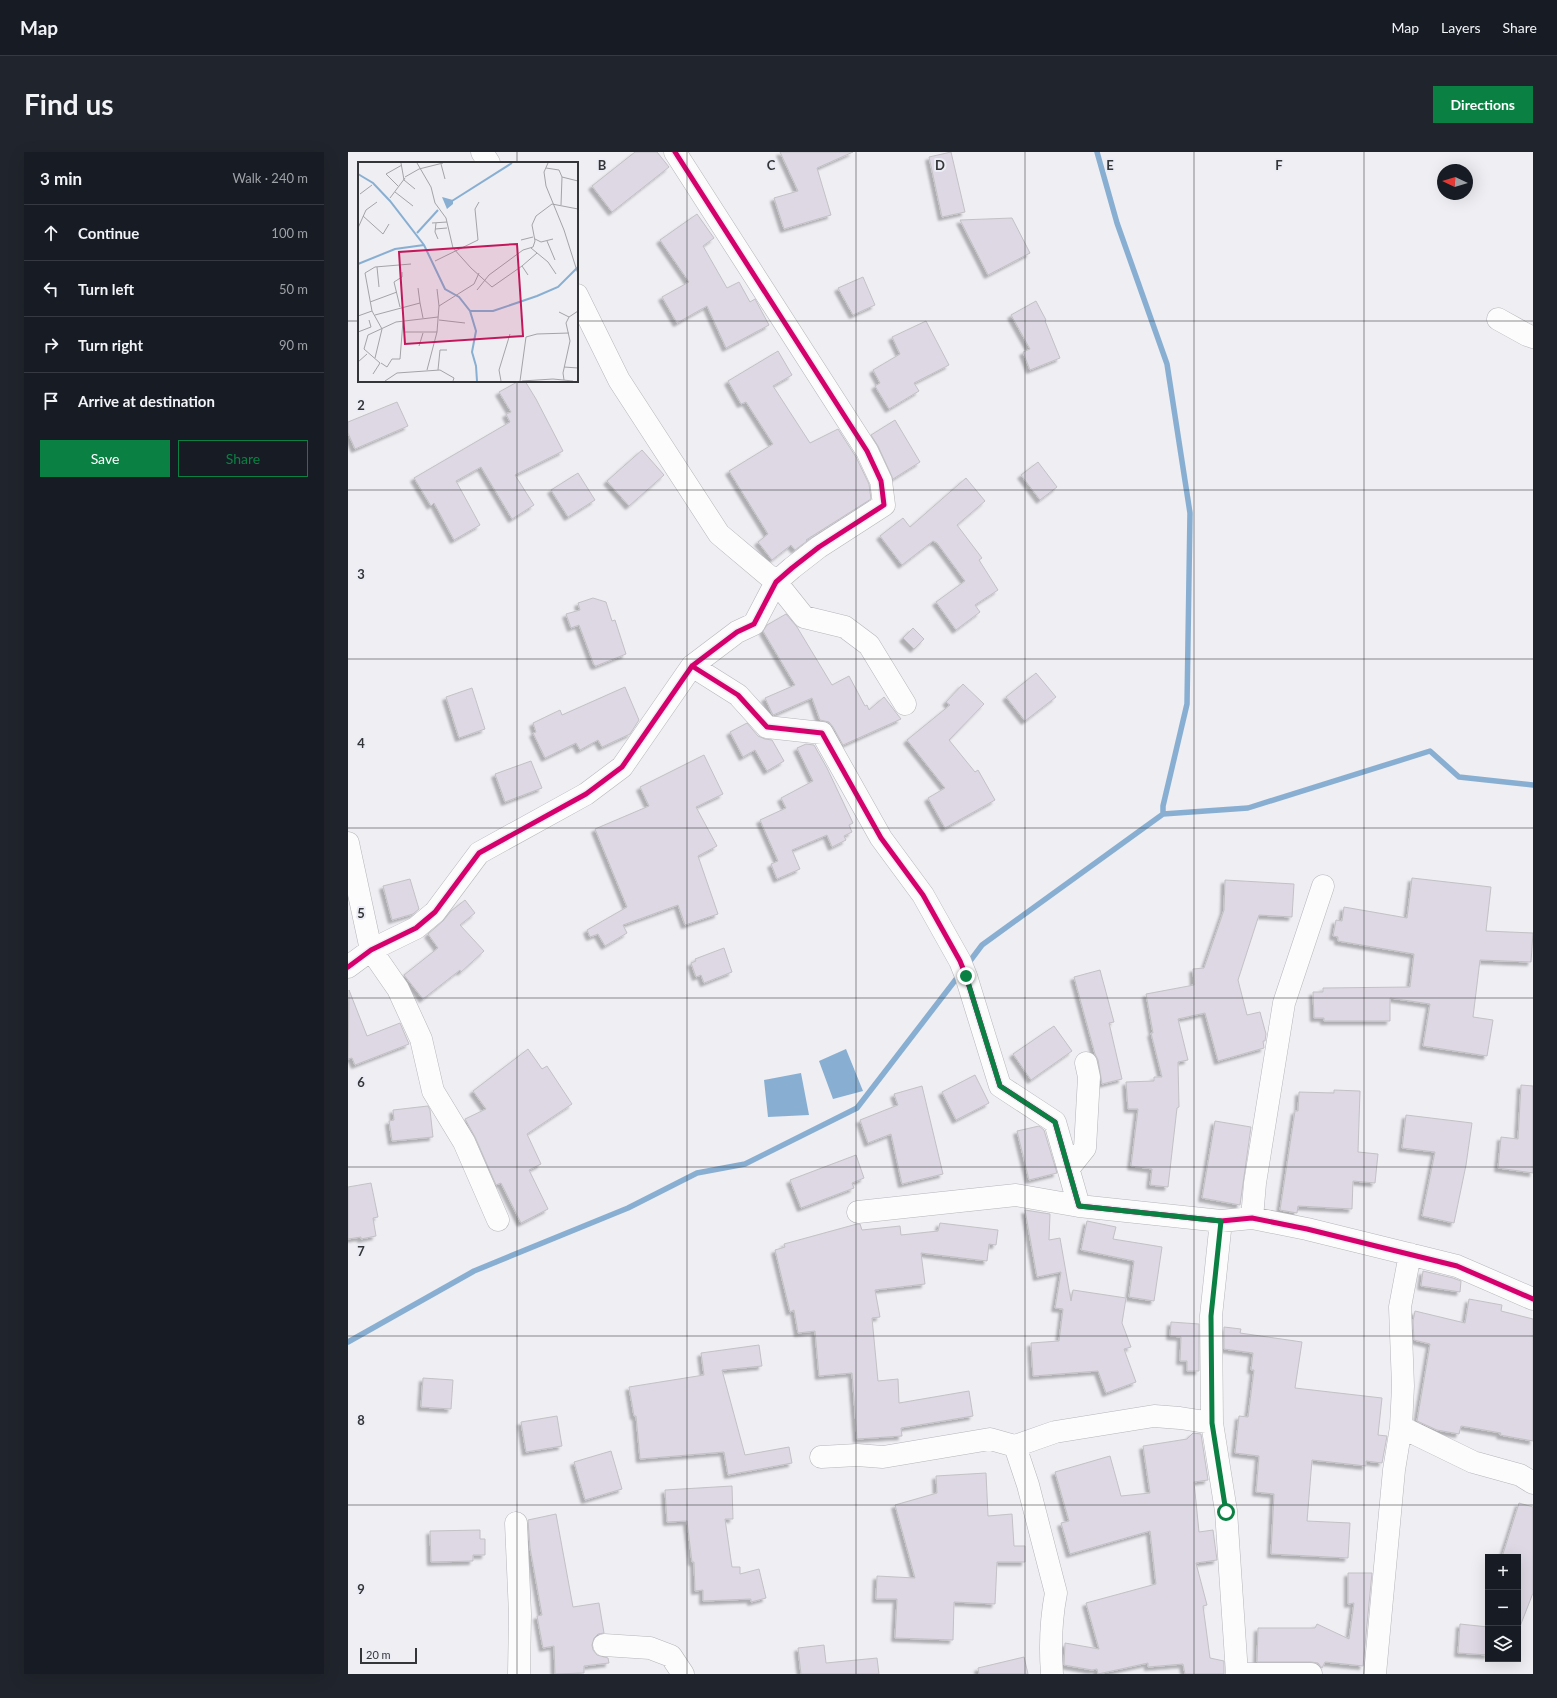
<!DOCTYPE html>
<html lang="en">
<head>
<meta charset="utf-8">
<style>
  :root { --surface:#171b24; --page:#20242c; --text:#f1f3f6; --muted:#9ea1a6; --line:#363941; --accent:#0b8043 }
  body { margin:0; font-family:Lato,sans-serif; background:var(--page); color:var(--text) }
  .controls { position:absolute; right:12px; bottom:12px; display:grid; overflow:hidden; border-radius:0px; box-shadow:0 4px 16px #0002 }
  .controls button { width:36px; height:36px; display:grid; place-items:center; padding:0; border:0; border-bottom:1px solid var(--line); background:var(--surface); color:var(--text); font:20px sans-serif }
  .compass { position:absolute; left:1089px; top:12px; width:36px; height:36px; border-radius:50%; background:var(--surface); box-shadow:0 4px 16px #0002; rotate:274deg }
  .scale { position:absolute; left:12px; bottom:10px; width:57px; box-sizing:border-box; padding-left:4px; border:2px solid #343538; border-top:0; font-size:11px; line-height:14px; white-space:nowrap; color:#343538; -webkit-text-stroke:3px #ececf5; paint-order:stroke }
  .stop { position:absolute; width:12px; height:12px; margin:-9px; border:3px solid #0b8043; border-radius:50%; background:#fff }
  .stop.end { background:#0b8043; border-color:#fff; box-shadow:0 1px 4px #0008 }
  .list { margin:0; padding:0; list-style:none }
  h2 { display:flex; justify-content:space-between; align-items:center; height:52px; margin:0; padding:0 16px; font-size:17px }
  h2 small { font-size:13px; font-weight:400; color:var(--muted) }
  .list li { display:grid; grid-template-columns:26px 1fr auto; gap:12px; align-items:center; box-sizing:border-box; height:56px; padding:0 16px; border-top:1px solid var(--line) }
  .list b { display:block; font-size:15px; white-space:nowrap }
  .list em { font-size:13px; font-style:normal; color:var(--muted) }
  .actions { display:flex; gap:8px; padding:12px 16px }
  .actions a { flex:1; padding:9px 0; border:1px solid var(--accent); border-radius:0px; text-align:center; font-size:14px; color:var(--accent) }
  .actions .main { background:var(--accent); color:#fff }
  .icon { flex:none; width:22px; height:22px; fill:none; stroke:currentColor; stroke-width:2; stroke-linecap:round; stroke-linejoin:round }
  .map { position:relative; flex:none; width:1185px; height:1522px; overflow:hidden; border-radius:0px }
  header { display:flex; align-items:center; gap:24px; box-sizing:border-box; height:56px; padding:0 20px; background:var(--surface); border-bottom:1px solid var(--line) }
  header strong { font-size:19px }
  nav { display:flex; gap:22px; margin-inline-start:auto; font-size:14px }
  .intro { display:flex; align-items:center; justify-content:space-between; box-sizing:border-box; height:96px; padding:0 24px }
  h1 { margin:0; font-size:28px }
  .button { padding:10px 18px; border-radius:0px; background:var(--accent); color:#fff; font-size:14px; font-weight:700 }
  main { display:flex; gap:24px; padding:0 24px }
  aside { flex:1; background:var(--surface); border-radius:0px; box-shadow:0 4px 16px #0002 }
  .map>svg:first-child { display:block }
  .water { fill:#88afd2 }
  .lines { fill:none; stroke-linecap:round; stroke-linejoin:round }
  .stream { stroke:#88afd2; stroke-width:5.5 }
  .building { fill:#ddd8e3; stroke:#c3c1c5; filter:url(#shadow) }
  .minor-casing { stroke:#b6b6ba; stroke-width:23 }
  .minor { stroke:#fcfcfd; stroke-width:22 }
  .cycleway-casing { stroke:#ececf5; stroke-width:8 }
  .cycleway { stroke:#d6006c; stroke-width:5 }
  .route { stroke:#0b8043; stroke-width:5 }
  .grid { fill:none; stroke:#343538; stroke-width:1; stroke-opacity:0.55 }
  .inset-river { fill:none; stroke:#88afd2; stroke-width:2 }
  .inset-road { fill:none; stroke:#a4a4a8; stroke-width:1 }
  .view { fill:#c2185b; fill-opacity:0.15; stroke:#c2185b; stroke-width:2 }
  .inset-edge { fill:none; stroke:#343538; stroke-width:2 }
  .grid-label { font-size:13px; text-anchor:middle; font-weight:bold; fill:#343538; stroke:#ececf5; stroke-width:4; stroke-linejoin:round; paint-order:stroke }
</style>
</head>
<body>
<header>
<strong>Map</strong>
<nav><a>Map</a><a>Layers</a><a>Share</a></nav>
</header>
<div class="intro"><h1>Find us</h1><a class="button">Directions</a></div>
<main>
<aside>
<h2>3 min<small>Walk · 240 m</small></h2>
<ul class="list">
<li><svg class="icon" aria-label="ahead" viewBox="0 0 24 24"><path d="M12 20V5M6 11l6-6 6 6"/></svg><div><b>Continue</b></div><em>100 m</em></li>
<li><svg class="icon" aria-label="left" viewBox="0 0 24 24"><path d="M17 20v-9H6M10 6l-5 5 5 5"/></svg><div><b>Turn left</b></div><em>50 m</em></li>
<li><svg class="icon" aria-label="right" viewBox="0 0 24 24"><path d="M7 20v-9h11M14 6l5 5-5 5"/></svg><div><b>Turn right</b></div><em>90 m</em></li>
<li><svg class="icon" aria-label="arrive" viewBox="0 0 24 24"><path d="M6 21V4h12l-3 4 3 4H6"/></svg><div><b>Arrive at destination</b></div></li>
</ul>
<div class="actions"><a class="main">Save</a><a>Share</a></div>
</aside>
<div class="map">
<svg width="1185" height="1522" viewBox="0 0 1185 1522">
  <defs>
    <filter id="shadow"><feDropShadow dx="-3.5" dy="3.5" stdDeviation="1" flood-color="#0004"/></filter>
  </defs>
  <rect width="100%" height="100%" fill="#eeeef3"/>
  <path class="water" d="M498,897L515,939L485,947L471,909Z
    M453,921L461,963L420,965L416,928Z"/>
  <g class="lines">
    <path class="stream" d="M749,0L769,71L819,212L842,361L839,552L815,654V662
      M619,813L634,793L815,662L900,656L1082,599L1111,625L1185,633
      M0,1190L126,1119L280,1056L349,1021L397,1012L509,956L612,822"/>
  </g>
  <path class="building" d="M287,0H309L321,15L264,60L244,34Z
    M432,0H505L469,16L483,63L436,77L426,46L450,39Z
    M603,0L617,60L594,65L581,5Z
    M349,62L366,86L355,94L379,136L391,130L402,150L407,147L421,173L378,196L359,154L329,171L314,145L341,130L312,88Z
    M664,66L682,101L640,123L612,68Z
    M515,125L527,153L505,163L490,136Z
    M688,149L698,168L697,169L712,206L682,218L675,200L682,197L663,163Z
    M578,169L601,213L566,231L571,239L541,257L527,234L532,231L525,218L552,202L544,185Z
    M430,199L444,223L425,234L462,291L490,277L508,305L521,332L523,347L458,388L459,389L447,398L443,393L424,408L410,390L420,382L381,319L425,292L398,250L393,252L380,229Z
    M171,229H177L188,247L215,299L167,323L186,353L164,367L133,315L108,329L132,373L106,388L86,351L83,354L66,326L162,270L158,262L163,260L151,240Z
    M49,250L60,274L7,297L0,281V270Z
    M547,268L572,310L545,327L530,294L523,283Z
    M294,298L316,323L281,354L259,329Z
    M690,310L709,335L692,348L673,323Z
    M230,321L247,348L220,365L203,338Z
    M618,326L637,349L609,373L634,406L631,408L650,438L627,453L632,460L608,478L588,450L617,429L589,391L585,389L554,413L532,384L555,366L562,375Z
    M245,446L258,450L264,469L267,468L278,502L248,514L246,513L231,473L223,476L218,462L232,458L230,451Z
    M438,462L449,475L484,533L501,524L517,554L519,553L521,558L536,545L553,567L495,593L485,575L481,570L472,568L464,546L425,563L417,546L447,533L415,479L419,473Z
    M565,476L576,487L566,497L555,486Z
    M688,521L708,545L677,569L658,545Z
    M615,532L636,552L601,588L627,620L630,618L647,648L597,676L580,646L597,636L559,588L602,553L598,550Z
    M277,535L291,568L282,582L254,595L250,588L232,598L228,591L197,606L185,581L188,580L185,571L212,558L214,563Z
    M124,536L137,577L111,586L98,545Z
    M399,571L410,584L417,587L424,588L436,609L419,619L407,598L395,605L382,580Z
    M458,592L466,593L479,616L505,671L501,673L504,680L496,684L498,688L484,695L479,683L444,698L452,717L429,727L423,712L430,709L412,668L438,656L433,646L465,629L449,596Z
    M356,603L375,642L348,655L369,694L350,704L370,762L337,773L330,753L275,773L279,781L257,794L250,782L242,785L239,778L279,755L247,677L301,654L292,635Z
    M183,609L194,636L157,650L147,622Z
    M1064,726L1143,735L1138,779L1185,781L1183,810L1132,808L1125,865L1145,868L1139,904L1075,894L1082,852L1042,846V869H976V866H966L965,840H975V836L1062,835L1066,802L990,789V785L985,784L988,768L994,769L996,755L1059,766Z
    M62,727L71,757L65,762L44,768L35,734Z
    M877,728L946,732L944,765L911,763L890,828L899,863L912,860L918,882L917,889H915L916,896L870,909L857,861L830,867L840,908L830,910L831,955L829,956L820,1035L802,1033L804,1017L783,1014L790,957H780L778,930L806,929V925H814L803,881H805L798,842L846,833L845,817L856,816L876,758Z
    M117,748L127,761L112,773L136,799L113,820L112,818L75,847L56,823L90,796L80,782L95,769L103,759Z
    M376,796L384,820L356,831L353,823L348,825L343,811L348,809L347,807Z
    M752,818L766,870L761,871L774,927L754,932L750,908L747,902L726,825Z
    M1,838L19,884L52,871L61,892L7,913L4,906L0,907Z
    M706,874L724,899L683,928L665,902Z
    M180,897L194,917L199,914L224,952L179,982L193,1012L181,1018L200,1057L173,1071L153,1031L148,1033L127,985L117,967L138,957L125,939Z
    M627,923L641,951L608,968L594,940Z
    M1173,933L1185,934V1021L1150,1016L1153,985L1170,987Z
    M574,934L595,1022L554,1032L543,982L520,991L512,968L550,953L546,942Z
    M986,938L1012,939L1010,1000L1030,1002L1027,1031L1005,1029L1004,1057L950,1054L949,1061L932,1058L947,959H950L951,940L986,941Z
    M80,954L82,958L85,985L44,989L41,969L46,968L45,958Z
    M1058,963L1124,971L1118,1013L1106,1071L1074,1064L1087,1000L1054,996Z
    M867,969L903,975L892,1053L854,1046Z
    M691,974L696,978L709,1021L681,1028L669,979Z
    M508,1003L516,1026L504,1031L506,1036L453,1056L442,1028Z
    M23,1031L30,1065L25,1066L28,1084L13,1087V1085L0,1087V1035Z
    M677,1058L702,1062L701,1088L712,1086L723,1149L725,1138L778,1146L774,1171L783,1195L776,1197L788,1230L758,1241L750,1219L685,1224L683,1191L711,1189L715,1157L707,1156L713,1120L689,1125Z
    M739,1069L768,1075L765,1087L814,1095L806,1149L781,1145L786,1109L733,1098Z
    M592,1071L650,1078L648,1093L641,1092L639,1109L573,1101L577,1132L527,1138L532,1165L524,1166L530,1229L550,1227L551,1251L621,1239L625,1264L553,1276L554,1284L509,1287L504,1221L471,1224L467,1179L450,1181L446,1158L442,1160L427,1098L437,1095L436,1092L509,1072H512L514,1078L552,1074L553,1083L590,1079Z
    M1075,1119L1105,1126L1113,1129L1112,1140L1073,1134Z
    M1121,1147L1154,1153L1153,1159L1185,1167V1289L1152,1283L1153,1281L1113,1274L1111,1282L1089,1278L1069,1269L1082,1192L1066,1188L1065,1169L1067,1159L1117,1171Z
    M823,1170L851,1172V1219H839V1209H832L833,1185L822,1184Z
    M876,1175L893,1177L892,1181L954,1190L947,1236L1034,1246L1030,1283L1039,1284L1034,1311L1018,1309V1314L964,1308L959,1369L1002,1371L1000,1406L923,1402L926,1342L908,1340L911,1304L887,1301L891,1264L900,1265L906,1218H903L905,1201L876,1197Z
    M411,1193L414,1214L374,1218L397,1303L441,1295L444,1311L380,1323L376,1300L292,1307L288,1264H286L281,1235L356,1223L353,1201Z
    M75,1226L105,1228L103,1257L73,1255Z
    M209,1264L214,1294L178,1300L173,1270Z
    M845,1281L853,1282L860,1328L846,1330L851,1380L865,1378L869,1408L848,1411L859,1453L855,1454L862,1506L876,1509V1522H837L835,1512L800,1515V1511L750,1522L749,1517L744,1518L716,1513L717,1491L751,1497L738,1451L808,1432L802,1379L722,1402L713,1371L721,1369L707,1320L762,1304L773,1344L802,1341L795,1294L839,1287Z
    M263,1299L274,1337L237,1348L226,1310Z
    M638,1321L640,1364L664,1362L666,1394H677V1410H649L647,1452L606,1450L605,1488L547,1486L549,1447H528L529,1424L567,1426L547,1353L589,1341L588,1324Z
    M384,1334L385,1367H377L384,1415H392V1422L411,1417L418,1446L403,1450V1447L355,1449V1438L347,1439L346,1410H344L339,1369L319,1370L317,1338Z
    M1171,1351L1185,1355V1441L1171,1477L1170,1405H1154Z
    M208,1362L225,1455L251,1451L256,1481L250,1482L246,1486L244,1493L245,1498L249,1503L260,1506L261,1511L236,1514V1521L207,1522L206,1494L195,1496L189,1464L194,1463L182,1396L180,1368Z
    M132,1378V1387H137V1403H125V1409L83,1410L82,1379Z
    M1000,1421H1024L1015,1514L977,1510L974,1516L970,1511L963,1510H909L910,1476H967L969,1472L1001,1487L1006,1451L1000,1452Z
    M1112,1472L1140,1475V1503L1110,1501Z
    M476,1493L478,1511L529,1506L531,1522H453L450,1496Z
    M676,1505L680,1522H631L630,1516Z"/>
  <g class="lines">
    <g class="minor-casing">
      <path id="minor" d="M134,0L141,11
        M229,143L271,228L371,382L428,430L456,465L497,475L521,493L557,552
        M1150,167L1179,183L1185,185
        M344,514L390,543L419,575L474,581L533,686L575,743L612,809L618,824L652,934L707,970L731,1054L873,1069L904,1066L959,1077L1109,1114L1185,1147
        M0,691L23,798L50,837L73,887L85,939L116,990L150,1068
        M0,815L23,798L68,776L87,760L131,701L238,642L274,615L344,514L389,480L406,472L428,430L444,416L471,395L536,353L533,329L519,299L327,0
        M721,1016L737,996L741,925L738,911
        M510,1060L668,1043L731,1054
        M904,1066L907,1031L936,851L975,734
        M873,1069L863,1164L864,1271L878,1359L889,1522
        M1053,1275L1125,1310L1172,1323L1185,1331
        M667,1294L707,1280L806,1264L832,1266L864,1271
        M473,1305L509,1303L535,1305L642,1287L667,1294L680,1333L708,1441C703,1467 702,1496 704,1522
        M168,1371L172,1462L171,1522
        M256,1493L302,1496L323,1504L335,1522
        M889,1522H963
        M1027,1522L1046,1318L1053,1275L1055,1234L1052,1155L1062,1102"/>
    </g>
    <use href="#minor" class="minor"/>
    <g class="cycleway-casing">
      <path id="cycleway" d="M344,514L390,543L419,575L474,581L533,686L575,743L612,809L618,824L652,934L707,970L731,1054L873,1069L904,1066L959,1077L1109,1114L1185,1147
        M0,815L23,798L68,776L87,760L131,701L238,642L274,615L344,514L389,480L406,472L428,430L444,416L471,395L536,353L533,329L519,299L327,0"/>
    </g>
    <use href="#cycleway" class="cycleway"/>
  </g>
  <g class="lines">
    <path class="route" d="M618,824L652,934L707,970L731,1054L873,1069L863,1164L864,1271L878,1360"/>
  </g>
  <path class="grid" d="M169,0V11M339,0V1522M508,0V1522M677,0V1522M846,0V1522M1016,0V1522M0,169H11M229,169H1185M169,229V1522M0,338H1185M0,507H1185M0,676H1185M0,846H1185M0,1015H1185M0,1184H1185M0,1353H1185"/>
  <g transform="translate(10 10)">
    <rect width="220" height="220" fill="#eeeef3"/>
    <path d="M84,35L95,38V42L89,47Z" fill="#88afd2"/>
    <path class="inset-river" d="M0,12L15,21L32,39L66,83L87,127L101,135L112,149L118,169L114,190L118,204L119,219M94,39L154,1M59,71L80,48M0,102L37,87L66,83M112,149H135L179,134L200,125L220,105"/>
    <path class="inset-road" d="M43,1L46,18L57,27M59,1L73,25L77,41L88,56L95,86L113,106L134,125L164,104L170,113M190,1L186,10L188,24L206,68L220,112M83,2L87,17M188,6L201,8L204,15L220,19M47,15L61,7L85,1M40,24L28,12L44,3M37,30L55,44M2,32L14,23M32,36L47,16M203,43L204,15M5,54L25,72L31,62M74,61L89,60M78,61L77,70L80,77M0,66L8,48L19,40M77,67L89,66M177,77L183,80L195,77M163,78L175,75M189,79L197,98M173,86L190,100L198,112M77,99L120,78L117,47L121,40M164,104L179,91M19,105L21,125M79,127L81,144M119,128L131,113L165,88L175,85L177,79L174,63L178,54L194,42L220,47M12,140L39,130M62,141L65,156M42,145L36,120L44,115V110M201,150L211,155L220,149M17,153L62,141L60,126M0,154L14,149M81,158L107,161M0,170L13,165L11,158M46,170H79M61,184L65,171M17,196L24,167L14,149L7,111L17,105L53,102M0,200L9,192M23,201L29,205L34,197H42L45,159M206,205L220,206M69,208L79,170L81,144L116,122L121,111M80,208L82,188H89M15,212L22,201L6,187L10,173L38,160L80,155M206,218L205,211L212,179L208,161L211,155M27,219L39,211L82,208L96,216L95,219M143,219L141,208L152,172M162,219L168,175L179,172L211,171M164,219L195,217L215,219"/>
    <path class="view" d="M159,82L165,174L47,182L41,90Z"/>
    <rect width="220" height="220" class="inset-edge"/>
  </g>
  <g class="grid-label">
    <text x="254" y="18">B</text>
    <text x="423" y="18">C</text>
    <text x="592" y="18">D</text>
    <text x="762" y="18">E</text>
    <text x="931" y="18">F</text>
    <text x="13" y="258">2</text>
    <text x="13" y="427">3</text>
    <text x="13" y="596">4</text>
    <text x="13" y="766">5</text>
    <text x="13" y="935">6</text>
    <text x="13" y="1104">7</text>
    <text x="13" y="1273">8</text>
    <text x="13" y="1442">9</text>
  </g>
</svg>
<div class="controls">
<button>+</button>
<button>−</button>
<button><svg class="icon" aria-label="layers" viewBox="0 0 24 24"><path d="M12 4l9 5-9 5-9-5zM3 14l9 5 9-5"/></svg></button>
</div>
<svg class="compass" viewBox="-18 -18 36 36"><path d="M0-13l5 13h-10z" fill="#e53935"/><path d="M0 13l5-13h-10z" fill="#9ea1a6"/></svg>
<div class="scale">20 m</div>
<div class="stop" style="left:878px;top:1360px"></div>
<div class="stop end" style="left:618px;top:824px"></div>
</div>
</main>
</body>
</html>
